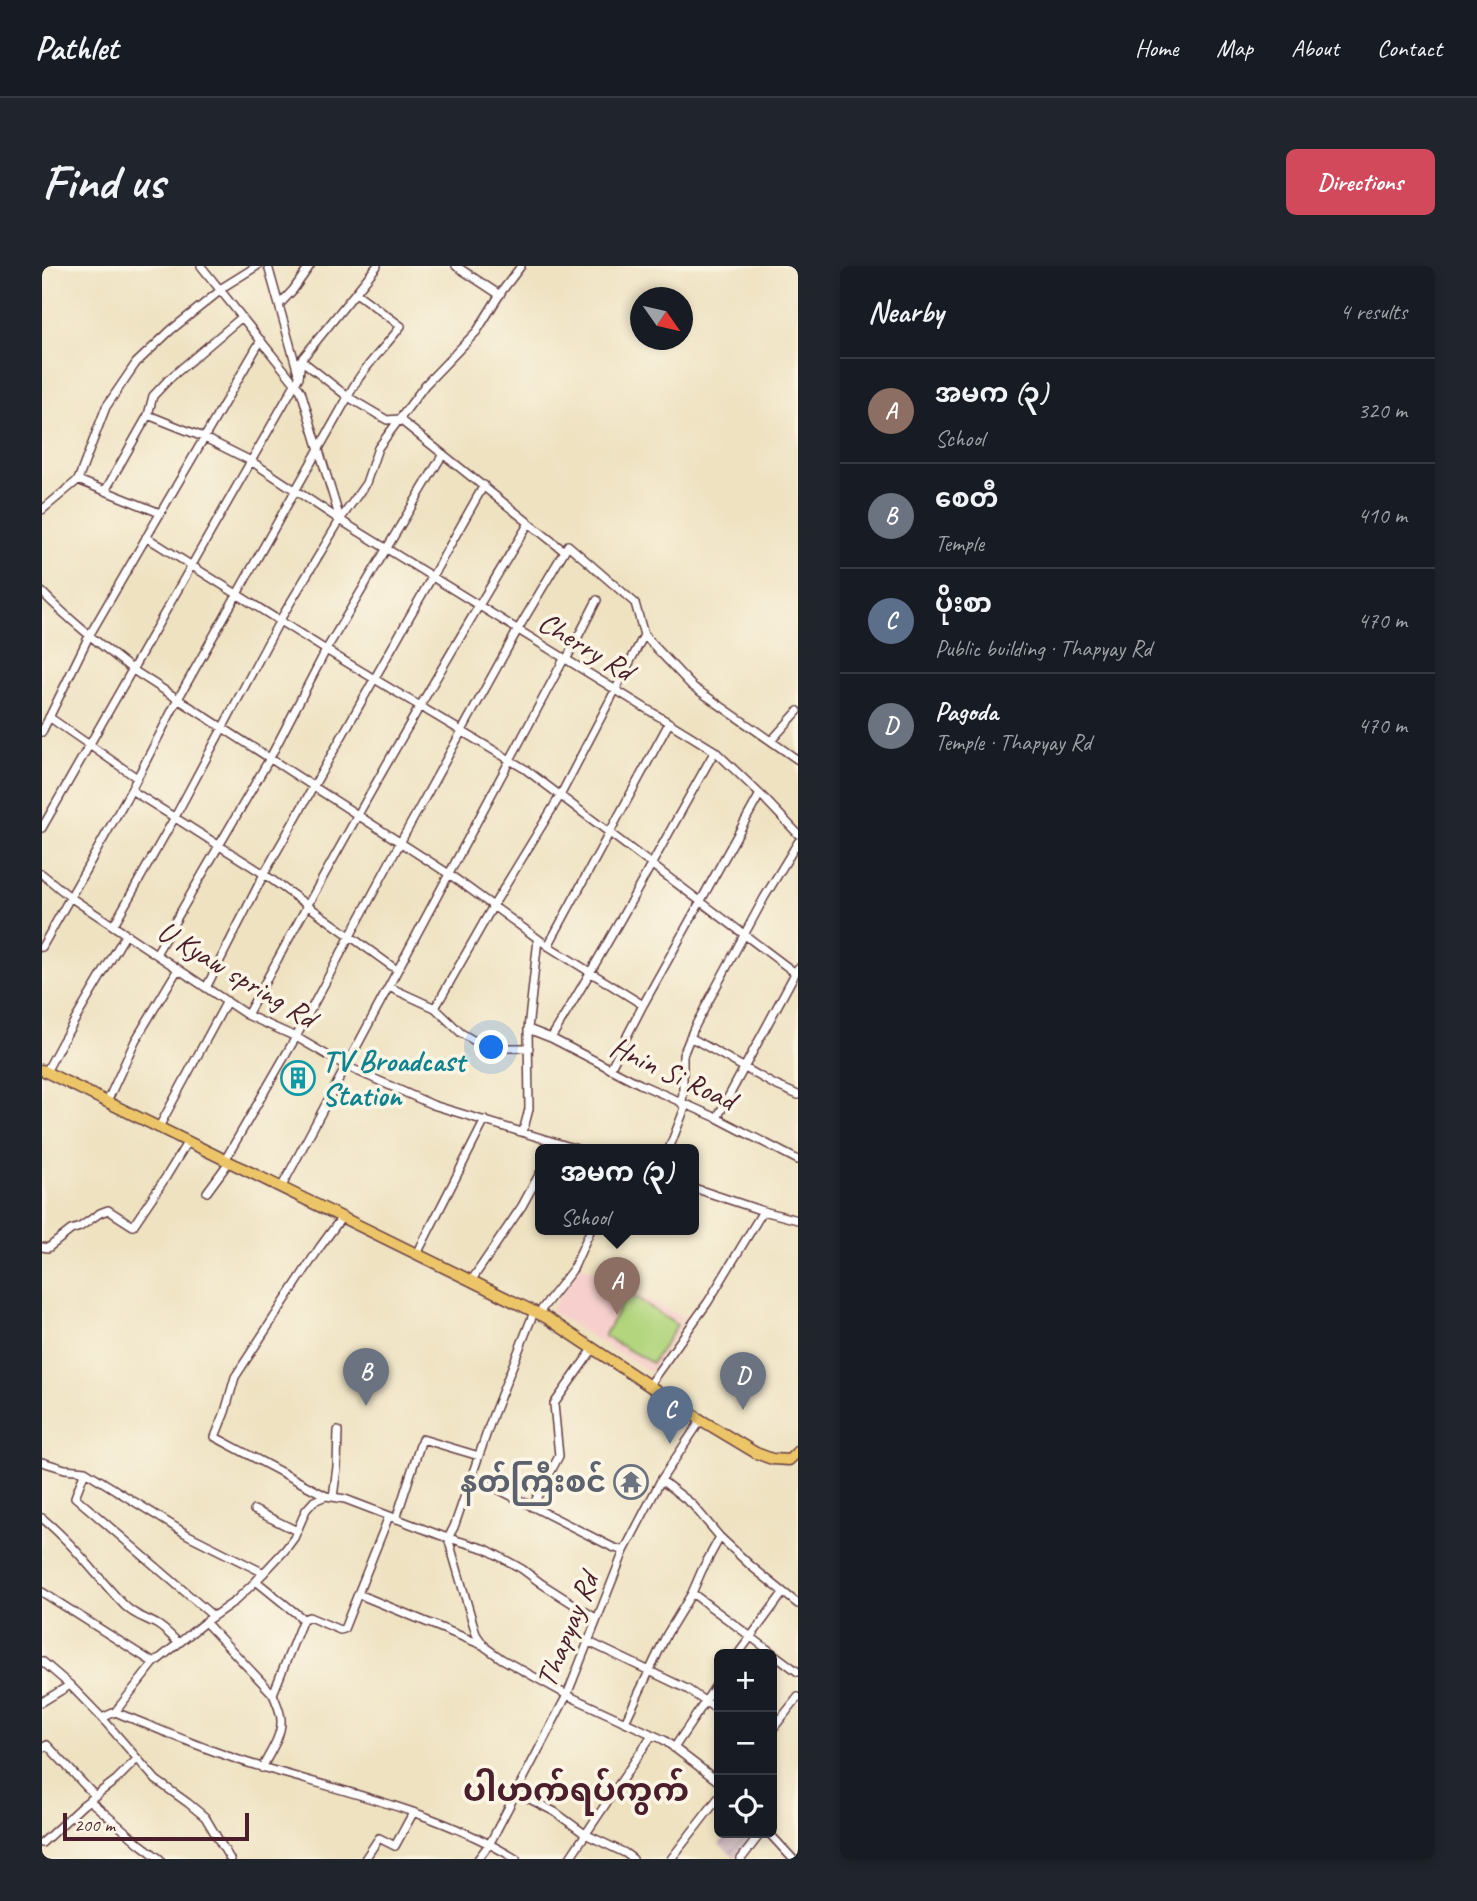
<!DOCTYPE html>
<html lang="en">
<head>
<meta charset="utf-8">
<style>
  :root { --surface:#171b24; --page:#20242c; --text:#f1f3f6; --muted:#9ea1a6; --line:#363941; --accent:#d1495b }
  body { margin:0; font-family:Caveat,"Noto Sans Myanmar",sans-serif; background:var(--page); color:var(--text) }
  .controls { position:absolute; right:21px; bottom:21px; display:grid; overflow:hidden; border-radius:10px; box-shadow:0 4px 10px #0003 }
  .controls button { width:63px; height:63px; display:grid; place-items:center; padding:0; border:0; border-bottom:2px solid var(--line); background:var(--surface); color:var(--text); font:35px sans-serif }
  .compass { position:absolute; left:588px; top:21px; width:63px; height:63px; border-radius:50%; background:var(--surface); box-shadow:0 4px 10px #0003; rotate:124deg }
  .scale { position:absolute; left:21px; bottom:18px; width:186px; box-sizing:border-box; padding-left:7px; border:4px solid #4a1f2b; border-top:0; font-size:19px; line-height:24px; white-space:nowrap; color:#4a1f2b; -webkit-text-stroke:5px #fcf5e5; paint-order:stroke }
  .you { position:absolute; left:450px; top:782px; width:24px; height:24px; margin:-18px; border:5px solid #fff; border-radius:50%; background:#1a73e8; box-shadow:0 0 0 10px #1a73e833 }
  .badge { display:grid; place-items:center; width:46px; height:46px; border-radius:50%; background:var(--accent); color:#fff; font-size:23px; font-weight:700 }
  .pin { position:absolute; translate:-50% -58px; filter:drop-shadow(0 2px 4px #0008) }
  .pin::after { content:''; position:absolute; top:37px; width:24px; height:21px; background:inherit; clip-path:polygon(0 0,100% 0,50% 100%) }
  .popup { position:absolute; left:493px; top:878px; width:164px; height:91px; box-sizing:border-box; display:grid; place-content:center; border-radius:10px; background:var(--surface); filter:drop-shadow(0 2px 5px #0005); font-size:23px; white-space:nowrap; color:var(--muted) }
  .popup b { font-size:26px; color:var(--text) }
  .popup::after { content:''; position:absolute; left:50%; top:100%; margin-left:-14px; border:14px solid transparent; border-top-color:var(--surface) }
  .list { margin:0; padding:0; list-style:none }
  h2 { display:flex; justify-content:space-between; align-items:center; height:91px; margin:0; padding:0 28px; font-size:30px }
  h2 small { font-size:23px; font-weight:400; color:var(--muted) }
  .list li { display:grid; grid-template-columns:46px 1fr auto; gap:21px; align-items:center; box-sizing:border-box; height:105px; padding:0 28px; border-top:2px solid var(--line) }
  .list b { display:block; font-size:26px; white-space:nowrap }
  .list p { margin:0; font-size:23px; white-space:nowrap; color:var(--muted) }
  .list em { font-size:23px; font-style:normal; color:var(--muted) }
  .icon { flex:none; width:38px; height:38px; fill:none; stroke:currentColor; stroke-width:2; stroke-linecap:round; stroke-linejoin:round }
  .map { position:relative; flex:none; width:756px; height:1593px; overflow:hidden; border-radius:10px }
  header { display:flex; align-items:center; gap:42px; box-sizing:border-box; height:98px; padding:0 35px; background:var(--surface); border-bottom:2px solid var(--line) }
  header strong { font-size:33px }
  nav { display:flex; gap:38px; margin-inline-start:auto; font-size:24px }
  .intro { display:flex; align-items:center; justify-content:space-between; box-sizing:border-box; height:168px; padding:0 42px }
  h1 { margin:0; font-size:49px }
  .button { padding:18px 32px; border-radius:10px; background:var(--accent); color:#fff; font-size:24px; font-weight:700 }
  main { display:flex; gap:42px; padding:0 42px }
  aside { flex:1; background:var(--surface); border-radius:10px; box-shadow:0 4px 10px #0003 }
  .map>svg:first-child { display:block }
  .built { fill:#f7d0cd }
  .industrial { fill:url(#industrial-furrows) }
  .garden { fill:#b2d57e; stroke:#7e7a54; stroke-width:2 }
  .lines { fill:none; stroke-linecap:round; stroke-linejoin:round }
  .minor-casing { stroke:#633c42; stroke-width:10 }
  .highway-casing { stroke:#633c42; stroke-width:13 }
  .minor { stroke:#fff; stroke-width:7 }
  .highway { stroke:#edc569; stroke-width:10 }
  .labels { text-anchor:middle; stroke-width:7; stroke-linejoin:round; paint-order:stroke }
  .street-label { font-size:30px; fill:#4a1f2b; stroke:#fcf5e5 }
  .culture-label { font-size:30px; font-weight:bold; fill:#0d838f; stroke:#fcf5e5; text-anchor:start }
  .worship-label { font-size:30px; font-weight:bold; fill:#5b616d; stroke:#fcf5e5; text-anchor:end }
  .quarter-label { font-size:33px; font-weight:bold; fill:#4a1f2b; stroke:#fcf5e5 }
</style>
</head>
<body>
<header>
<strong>Pathlet</strong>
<nav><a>Home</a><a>Map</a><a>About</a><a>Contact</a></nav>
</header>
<div class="intro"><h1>Find us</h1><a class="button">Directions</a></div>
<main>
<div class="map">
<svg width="756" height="1593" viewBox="0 0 756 1593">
  <defs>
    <pattern id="industrial-furrows" width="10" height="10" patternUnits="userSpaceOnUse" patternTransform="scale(1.75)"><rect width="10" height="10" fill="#d2bec3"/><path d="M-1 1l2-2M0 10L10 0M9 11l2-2" fill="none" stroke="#b6a3a8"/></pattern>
  </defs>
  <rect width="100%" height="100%" fill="#fcf5e5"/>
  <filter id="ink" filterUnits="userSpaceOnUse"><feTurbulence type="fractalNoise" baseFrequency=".0143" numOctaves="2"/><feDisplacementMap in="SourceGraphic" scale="14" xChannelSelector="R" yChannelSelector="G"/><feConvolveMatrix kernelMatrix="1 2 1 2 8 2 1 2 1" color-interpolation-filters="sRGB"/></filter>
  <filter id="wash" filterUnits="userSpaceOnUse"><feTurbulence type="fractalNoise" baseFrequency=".00686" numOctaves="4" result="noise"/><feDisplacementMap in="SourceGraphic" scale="28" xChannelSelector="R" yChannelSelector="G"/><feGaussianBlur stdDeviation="1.57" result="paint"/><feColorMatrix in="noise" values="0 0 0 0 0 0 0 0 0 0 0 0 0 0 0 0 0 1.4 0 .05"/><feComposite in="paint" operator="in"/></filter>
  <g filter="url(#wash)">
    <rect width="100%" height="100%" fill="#eee2c1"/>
    <path class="built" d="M539,999L644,1053L609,1106L508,1045Z"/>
    <path class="industrial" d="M687,1567H714L693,1592L677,1578Z"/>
    <path class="garden" d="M586,1027L635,1059L610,1097L562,1070Z"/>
  </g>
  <g filter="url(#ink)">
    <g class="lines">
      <g class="minor-casing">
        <path id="minor" d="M159,0L259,125L298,253
          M226,0L256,107
          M414,0L458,29
          M178,23L215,0
          M237,39L251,24L268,0
          M259,94L335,0
          M106,149L161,171L209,195L298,254L673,485L721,531L756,568
          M401,188L284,384L483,503L752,706
          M36,214L118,247
          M63,225L106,149L111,130L127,113L200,51
          M0,244L36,214L64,141L94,97L129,64L179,24
          M104,271L284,384L228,492L114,688
          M0,326C28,355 59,379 91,404L407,608L506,680L601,739
          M524,394L555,334
          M7,451L95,512
          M0,466L47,370L219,74
          M729,475L756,445
          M89,524L222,608L355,704
          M0,562L257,111L259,94L306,131C319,103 341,84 359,60L314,27
          M0,608L28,631L205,749L254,771L304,800L391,839L535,883
          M71,660L133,551L238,354L298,254L324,217L336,182L383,119L435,65L460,25L479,0
          M506,680L627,457
          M0,681L89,524L136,433L306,131L345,154L357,153L522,285
          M347,721L393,742L419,767L438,778L463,782H487
          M164,722L222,608L442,219
          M393,742L451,640L518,530L602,369
          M205,749C296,583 388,418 487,257
          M486,763L509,772L598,818L675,852L756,894
          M648,771L733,819L756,829
          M509,772C567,679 618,581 673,485
          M568,803L601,739L718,528
          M4,806L20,776L84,668
          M65,836L93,775L136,703
          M640,838L641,825V789L652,762L722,632L756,576
          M675,852L756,702
          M117,861L185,735
          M481,866L487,843L486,763L496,673
          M627,883L644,839
          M183,894L254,771L358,577L475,365L526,279L593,337L602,369L650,420L756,494
          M239,922L522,393
          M652,922L721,945L756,954
          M165,926L187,896
          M0,981L6,982L29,964L38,961L58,947L66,944L91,960L124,911L146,875
          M375,988L443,854
          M429,1015L480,940L498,907
          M492,1046L451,1149L412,1261L406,1272L434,1368L443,1381L460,1393L525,1429L622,1474L677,1516
          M496,1048L531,1003L549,963
          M606,1120L666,1036L721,945
          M0,1196L23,1203L43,1205L146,1269L222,1307
          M43,1205L33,1231L171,1350
          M430,1210L570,1281L582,1285
          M619,1214L650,1238L678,1271L709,1300L756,1338
          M284,1230L173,1171L183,1146L193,1111L278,981L300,951
          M291,1231L295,1201L296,1165
          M490,1241L517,1190L512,1138L551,1083
          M212,1244L255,1265
          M0,1252C32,1278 55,1311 83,1340C93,1350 104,1352 116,1359C124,1364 130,1371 137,1377
          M354,1253L380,1173L437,1190
          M214,1315L261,1353L267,1351L298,1364L302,1363L347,1250
          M0,1326L112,1397
          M650,1327L756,1406
          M316,1328L443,1380
          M163,1356L231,1428C234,1436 239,1446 239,1454C240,1470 227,1488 220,1502
          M547,1376L645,1423L677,1445
          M696,1388L741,1327
          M0,1395L28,1419
          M231,1428L261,1353
          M0,1436L28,1419L60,1452
          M73,1446C122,1465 173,1488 223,1502C305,1526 401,1548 474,1593
          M583,1456L625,1368L650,1327L660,1304L678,1271
          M730,1464L756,1431
          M0,1482L5,1479L52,1529
          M632,1482L677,1415
          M474,1526L513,1546L543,1568L583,1587L591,1593
          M47,1534L98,1578L118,1593
          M727,1567L751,1593
          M0,1577L41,1539L74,1514L95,1493
          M188,1593L163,1551L146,1537L114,1514L60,1452L73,1446L112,1397L163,1356L193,1335L214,1315L243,1284L252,1272L264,1244L272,1235L284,1230L303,1233L400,1270L444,1283L480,1303L500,1318L555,1353
          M323,1593L337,1572L353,1580L371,1547
          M436,1593L448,1577L525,1429L582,1285L619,1214L659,1154
          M527,1593L610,1469
          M629,1593L677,1531
          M699,1593L719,1567"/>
      </g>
      <g class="highway-casing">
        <path id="highway" d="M0,804L505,1052L659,1154L714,1187L730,1193L747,1194L756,1185"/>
      </g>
      <use href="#minor" class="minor"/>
      <use href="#highway" class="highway"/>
    </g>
  </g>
  <defs>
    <g id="building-ring" transform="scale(1.75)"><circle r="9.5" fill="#fcf5e5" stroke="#0f9aa8" stroke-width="1.5"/><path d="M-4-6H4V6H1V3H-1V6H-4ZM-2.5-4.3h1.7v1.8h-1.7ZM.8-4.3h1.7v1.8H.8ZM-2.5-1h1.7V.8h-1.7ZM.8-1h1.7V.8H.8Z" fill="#0f9aa8"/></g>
    <g id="temple-ring" transform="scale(1.75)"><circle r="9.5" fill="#fcf5e5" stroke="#6b7280" stroke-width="1.5"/><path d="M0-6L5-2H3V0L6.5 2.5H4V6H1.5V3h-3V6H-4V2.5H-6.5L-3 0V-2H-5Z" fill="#6b7280"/></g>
  </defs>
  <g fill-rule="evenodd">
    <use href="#building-ring" x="256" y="812"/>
    <use href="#temple-ring" x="589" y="1216"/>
  </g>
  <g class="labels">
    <g class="street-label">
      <text transform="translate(544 380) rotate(31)" y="10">Cherry Rd</text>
      <text transform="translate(195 708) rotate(31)" y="10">U Kyaw spring Rd</text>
      <text transform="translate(631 807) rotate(25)" y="10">Hnin Si Road</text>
      <text transform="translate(525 1364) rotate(-68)" y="10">Thapyay Rd</text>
    </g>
    <g class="culture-label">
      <text x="280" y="805">TV Broadcast<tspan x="280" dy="34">Station</tspan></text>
    </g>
    <g class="worship-label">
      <text x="564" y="1226">နတ်ကြီးစင်</text>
    </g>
    <g class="quarter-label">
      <text x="534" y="1535">ပါဟက်ရပ်ကွက်</text>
    </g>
  </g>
</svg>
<div class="controls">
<button>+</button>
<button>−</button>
<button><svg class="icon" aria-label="locate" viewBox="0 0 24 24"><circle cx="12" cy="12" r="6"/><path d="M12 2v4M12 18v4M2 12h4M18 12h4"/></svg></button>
</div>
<svg class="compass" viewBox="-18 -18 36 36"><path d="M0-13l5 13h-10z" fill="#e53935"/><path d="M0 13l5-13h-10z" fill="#9ea1a6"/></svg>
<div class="scale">200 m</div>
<div class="you"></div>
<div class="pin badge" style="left:575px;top:1049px;background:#8d6e63">A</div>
<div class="popup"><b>အမက (၃)</b>School</div>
<div class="pin badge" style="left:324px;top:1140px;background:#6b7280">B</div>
<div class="pin badge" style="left:628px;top:1178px;background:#5c6f8a">C</div>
<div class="pin badge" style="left:701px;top:1144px;background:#6b7280">D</div>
</div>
<aside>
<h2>Nearby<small>4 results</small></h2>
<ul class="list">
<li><span class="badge" style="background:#8d6e63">A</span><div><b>အမက (၃)</b><p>School</p></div><em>320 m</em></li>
<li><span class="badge" style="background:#6b7280">B</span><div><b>စေတီ</b><p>Temple</p></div><em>410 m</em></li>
<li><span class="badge" style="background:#5c6f8a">C</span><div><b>ပိုးစာ</b><p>Public building · Thapyay Rd</p></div><em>470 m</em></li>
<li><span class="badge" style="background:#6b7280">D</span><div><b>Pagoda</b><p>Temple · Thapyay Rd</p></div><em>470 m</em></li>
</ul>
</aside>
</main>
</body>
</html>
